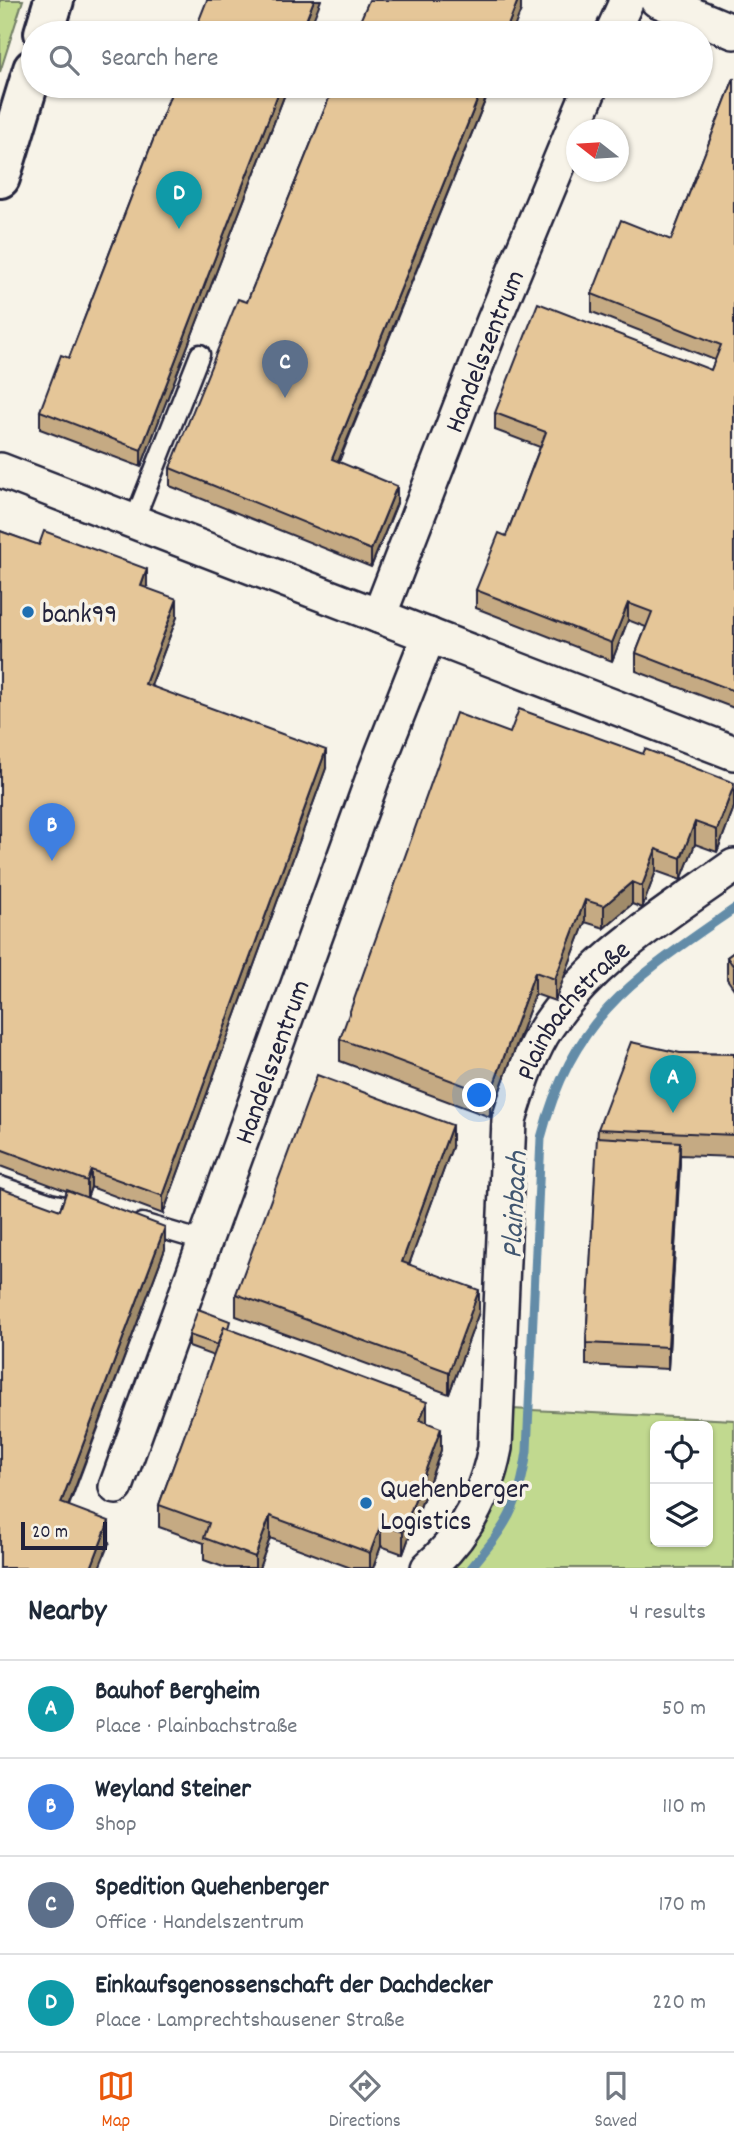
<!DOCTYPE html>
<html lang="en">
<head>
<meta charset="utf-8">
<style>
  :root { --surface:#fff; --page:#f2f2f3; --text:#1f2937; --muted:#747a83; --line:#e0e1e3; --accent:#ea580c }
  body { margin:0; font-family:Dekko,sans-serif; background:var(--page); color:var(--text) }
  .controls { position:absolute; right:21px; bottom:21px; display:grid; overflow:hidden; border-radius:10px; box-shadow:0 2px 5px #0004 }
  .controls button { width:63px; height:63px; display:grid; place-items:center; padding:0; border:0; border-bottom:2px solid var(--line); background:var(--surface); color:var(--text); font:35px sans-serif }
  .compass { position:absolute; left:566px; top:119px; width:63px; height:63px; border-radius:50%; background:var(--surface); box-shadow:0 2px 5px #0004; rotate:287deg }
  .scale { position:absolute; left:21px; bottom:18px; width:86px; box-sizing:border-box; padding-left:7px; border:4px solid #22223b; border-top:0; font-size:19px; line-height:24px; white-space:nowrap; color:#22223b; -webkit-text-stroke:5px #f7f3e8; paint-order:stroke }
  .you { position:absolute; left:480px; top:1096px; width:24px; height:24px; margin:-18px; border:5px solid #fff; border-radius:50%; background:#1a73e8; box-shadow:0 0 0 10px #1a73e833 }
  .badge { display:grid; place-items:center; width:46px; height:46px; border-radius:50%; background:var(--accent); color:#fff; font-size:23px; font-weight:700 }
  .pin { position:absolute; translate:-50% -58px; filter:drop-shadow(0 2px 4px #0008) }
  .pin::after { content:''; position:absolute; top:37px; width:24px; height:21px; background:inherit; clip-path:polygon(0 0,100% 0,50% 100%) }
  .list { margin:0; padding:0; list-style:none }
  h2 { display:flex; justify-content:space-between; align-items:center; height:91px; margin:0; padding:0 28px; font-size:30px }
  h2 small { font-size:23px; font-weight:400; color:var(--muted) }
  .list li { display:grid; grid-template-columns:46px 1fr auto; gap:21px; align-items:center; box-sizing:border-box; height:98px; padding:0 28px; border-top:2px solid var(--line) }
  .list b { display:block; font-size:26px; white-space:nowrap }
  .list p { margin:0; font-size:23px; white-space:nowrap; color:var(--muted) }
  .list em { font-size:23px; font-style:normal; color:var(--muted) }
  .icon { flex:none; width:38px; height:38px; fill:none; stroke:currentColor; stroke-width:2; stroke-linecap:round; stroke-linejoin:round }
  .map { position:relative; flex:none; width:734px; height:1568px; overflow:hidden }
  .search { position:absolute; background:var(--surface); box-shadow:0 2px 5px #0004; left:21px; right:21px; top:21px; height:77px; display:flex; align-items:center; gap:18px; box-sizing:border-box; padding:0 24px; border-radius:38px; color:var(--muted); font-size:26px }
  .sheet { height:483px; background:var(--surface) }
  nav { display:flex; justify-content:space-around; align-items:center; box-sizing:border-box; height:98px; border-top:2px solid var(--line); background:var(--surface); font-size:19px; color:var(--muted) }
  nav a { display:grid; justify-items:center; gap:4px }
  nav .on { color:var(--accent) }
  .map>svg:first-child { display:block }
  .green { fill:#c1d98f; stroke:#727e65; stroke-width:2; fill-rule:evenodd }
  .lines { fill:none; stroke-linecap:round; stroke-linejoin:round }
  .stream { stroke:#638ca8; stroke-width:9 }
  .service-casing { stroke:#22223b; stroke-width:23 }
  .minor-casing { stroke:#22223b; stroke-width:38 }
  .primary-casing { stroke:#22223b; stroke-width:44 }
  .service { stroke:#f7f3e8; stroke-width:18 }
  .minor { stroke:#f7f3e8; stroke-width:33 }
  .primary { stroke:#f7f3e8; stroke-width:38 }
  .wall { fill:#c5aa83; stroke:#22223b; stroke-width:2 }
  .shaded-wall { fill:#a08b6a; stroke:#22223b; stroke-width:2 }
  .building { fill:#e5c698; stroke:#22223b; stroke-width:2 }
  .poi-dot { fill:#1f6fb2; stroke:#f7f3e8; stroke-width:2.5 }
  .labels { text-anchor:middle; stroke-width:7; stroke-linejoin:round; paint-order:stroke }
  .street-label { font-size:28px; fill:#22223b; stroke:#f7f3e8 }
  .poi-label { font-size:28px; fill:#22223b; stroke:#f7f3e8; text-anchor:start }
  .water-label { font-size:30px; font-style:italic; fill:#425771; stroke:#f7f3e8 }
</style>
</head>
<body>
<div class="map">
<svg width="734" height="1568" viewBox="0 0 734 1568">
  <rect width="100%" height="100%" fill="#f7f3e8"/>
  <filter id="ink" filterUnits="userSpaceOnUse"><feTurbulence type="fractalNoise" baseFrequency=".0143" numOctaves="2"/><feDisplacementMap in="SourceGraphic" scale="14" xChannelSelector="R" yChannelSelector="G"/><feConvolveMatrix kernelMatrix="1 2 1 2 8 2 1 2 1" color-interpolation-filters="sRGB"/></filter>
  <g filter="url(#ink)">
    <path class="green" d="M0,0H23L0,72Z
      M511,1409L734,1420V1568H445L472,1538L508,1470ZM655,1426H708V1542H655Z"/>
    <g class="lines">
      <path class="stream" d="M471,1568C507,1524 519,1509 527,1451L541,1138C573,1015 636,977 734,909"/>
      <g class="service-casing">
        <path id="service" d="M134,521L200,354
          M0,1186L50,1203L84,1210
          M142,1223L206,1242"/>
      </g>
      <g class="minor-casing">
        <g id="minor">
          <path d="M657,0L734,32"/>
          <path d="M612,33L627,0"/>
          <path d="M0,470L734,753"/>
          <path id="s1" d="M379,616L494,320L591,86"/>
          <path id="s2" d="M116,1487L375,772L429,635"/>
          <path id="s3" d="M428,1568C465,1536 486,1495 495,1448L509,1120C518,1091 527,1061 542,1035C587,961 665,915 734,866"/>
        </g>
      </g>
      <g class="primary-casing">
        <path id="primary" d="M44,33L54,0
          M0,178L33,69"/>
      </g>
      <use href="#service" class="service"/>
      <use href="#minor" class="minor"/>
      <use href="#primary" class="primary"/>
    </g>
    <path class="wall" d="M734,78V708L636,671V653L646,627L628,620L612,661L476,608V590L506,536L540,447L495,430V413L711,370L715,360L592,312V294L671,240Z
      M174,86H288L141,467L40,429V411L69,358Z
      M334,86H491L339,462L397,503L371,567L170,486V468L247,302Z
      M0,531L147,587L146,588L177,617L151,686L326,768L163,1214L91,1187L87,1198L165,1249L69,1506L109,1543L0,1568L60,1210L67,1191L0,1166Z
      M510,733L643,754L734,785V807L717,852L695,844L681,880L656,871L642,908L632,904L604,928L585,922L555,1001L535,994L490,1117L340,1061V1039Z
      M734,952V989L727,979V957Z
      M680,1053L734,1054V1157L680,1155L668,1369L586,1365V1343L598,1129Z
      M452,1147L409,1264L479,1312L449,1394L236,1316V1294Z
      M230,1329L427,1423L441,1450L403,1554L381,1546L373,1568H351L270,1538L259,1568H226L204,1560V1543L159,1527V1505L214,1356L189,1347V1335Z"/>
    <path class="shaded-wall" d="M314,0H321L308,33H301Z
      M518,0H521V10L512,33H505Z
      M281,86H288L141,467V450Z
      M483,86H491L332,477V459Z
      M397,486V503L371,567V550Z
      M147,569V587L141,604V586Z
      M177,599V617L145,701V684Z
      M628,603V620L612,661V643Z
      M326,750V768L163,1214V1196Z
      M734,785V807L717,852V830Z
      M695,822V844L681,880V858Z
      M656,849V871L642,908V886Z
      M632,882V904L604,928V906Z
      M585,900V922L555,1001V979Z
      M535,972V994L490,1117V1095Z
      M452,1125V1147L402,1284V1262Z
      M680,1142V1164L668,1369V1347Z
      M91,1170V1187L87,1198V1181Z
      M165,1227V1249L61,1525V1503Z
      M479,1290V1312L449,1394V1372Z
      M427,1402V1424L420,1420Z
      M441,1428V1450L403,1554V1532Z
      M270,1516V1538L259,1568H255V1557Z
      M109,1521V1543L99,1568H91Z
      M381,1524V1546L373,1568H370V1553Z"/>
    <path class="building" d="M207,0H314L301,33H194Z
      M369,0H518L505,33H355Z
      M734,78V691L636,653L652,612L628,603L612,643L476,590L499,533L506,536L546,432L495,413L538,303L711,370L721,345L592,294L621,220L671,240Z
      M174,86H281L141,450L40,411L61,355L69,358Z
      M334,86H483L332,459L397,486L371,550L170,468L238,299L247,302Z
      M0,531L39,545L44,531L147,569L141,586L177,599L145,684L326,750L163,1196L91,1170L87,1181L0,1149Z
      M519,709L643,754L645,749L734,783V785L717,830L695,822L681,858L656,849L642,886L632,882L604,906L585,900L555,979L535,972L490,1095L340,1039L456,713L510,733Z
      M734,952V967L727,957Z
      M631,1042L680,1053L734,1054V1135L598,1129Z
      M317,1075L452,1125L402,1262L479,1290L449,1372L236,1294Z
      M597,1137L680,1142L668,1347L586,1343Z
      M0,1188L60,1210L67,1190L165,1227L61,1503L109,1521L91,1568H0Z
      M198,1309L230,1321L228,1328L224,1327L218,1345L189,1335Z
      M224,1327L427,1402L420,1420L441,1428L403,1532L381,1524L370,1553L270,1516L255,1557L204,1538L209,1523L159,1505Z"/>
  </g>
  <g class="poi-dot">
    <circle cx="28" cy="612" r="7"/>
    <circle cx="366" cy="1503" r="7"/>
  </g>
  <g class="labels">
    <g class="street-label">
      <text dy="10" stroke="none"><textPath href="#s1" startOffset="285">Handelszentrum</textPath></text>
      <text dy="10" stroke="none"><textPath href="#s3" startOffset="598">Plainbachstraße</textPath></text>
      <text dy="10" stroke="none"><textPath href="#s2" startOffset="453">Handelszentrum</textPath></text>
    </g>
    <g class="poi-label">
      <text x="42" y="622">bank99</text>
      <text x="380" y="1497">Quehenberger<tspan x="380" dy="32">Logistics</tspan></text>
    </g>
    <g class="water-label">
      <text transform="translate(513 1205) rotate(-87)" y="10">Plainbach</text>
    </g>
  </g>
</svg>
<div class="controls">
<button><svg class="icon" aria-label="locate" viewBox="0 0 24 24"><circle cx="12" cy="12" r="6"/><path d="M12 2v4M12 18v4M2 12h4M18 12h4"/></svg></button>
<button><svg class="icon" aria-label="layers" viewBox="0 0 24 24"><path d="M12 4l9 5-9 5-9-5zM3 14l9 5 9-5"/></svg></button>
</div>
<svg class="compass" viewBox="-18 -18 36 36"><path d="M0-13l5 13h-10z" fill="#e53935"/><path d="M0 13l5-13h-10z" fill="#747a83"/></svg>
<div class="scale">20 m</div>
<div class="you"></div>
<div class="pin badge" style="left:673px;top:1113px;background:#0f9aa8">A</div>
<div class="pin badge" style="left:52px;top:861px;background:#3f7fe0">B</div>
<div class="pin badge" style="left:285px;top:398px;background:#5c6f8a">C</div>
<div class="pin badge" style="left:179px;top:229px;background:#0f9aa8">D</div>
<div class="search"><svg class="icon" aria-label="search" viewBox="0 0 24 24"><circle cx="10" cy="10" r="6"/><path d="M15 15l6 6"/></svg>Search here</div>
</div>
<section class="sheet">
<h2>Nearby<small>4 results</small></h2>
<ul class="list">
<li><span class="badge" style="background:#0f9aa8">A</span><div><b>Bauhof Bergheim</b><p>Place · Plainbachstraße</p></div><em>50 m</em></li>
<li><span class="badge" style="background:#3f7fe0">B</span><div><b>Weyland Steiner</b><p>Shop</p></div><em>110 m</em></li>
<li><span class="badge" style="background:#5c6f8a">C</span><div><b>Spedition Quehenberger</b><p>Office · Handelszentrum</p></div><em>170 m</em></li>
<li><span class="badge" style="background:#0f9aa8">D</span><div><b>Einkaufsgenossenschaft der Dachdecker</b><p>Place · Lamprechtshausener Straße</p></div><em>220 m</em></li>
</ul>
</section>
<nav>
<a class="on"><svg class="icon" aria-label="map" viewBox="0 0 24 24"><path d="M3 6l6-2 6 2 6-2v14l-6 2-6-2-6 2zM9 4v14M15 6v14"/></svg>Map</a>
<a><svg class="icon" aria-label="directions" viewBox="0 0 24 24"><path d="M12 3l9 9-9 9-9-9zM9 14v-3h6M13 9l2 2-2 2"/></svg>Directions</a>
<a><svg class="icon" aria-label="saved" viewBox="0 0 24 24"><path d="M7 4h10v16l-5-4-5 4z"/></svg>Saved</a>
</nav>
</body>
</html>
